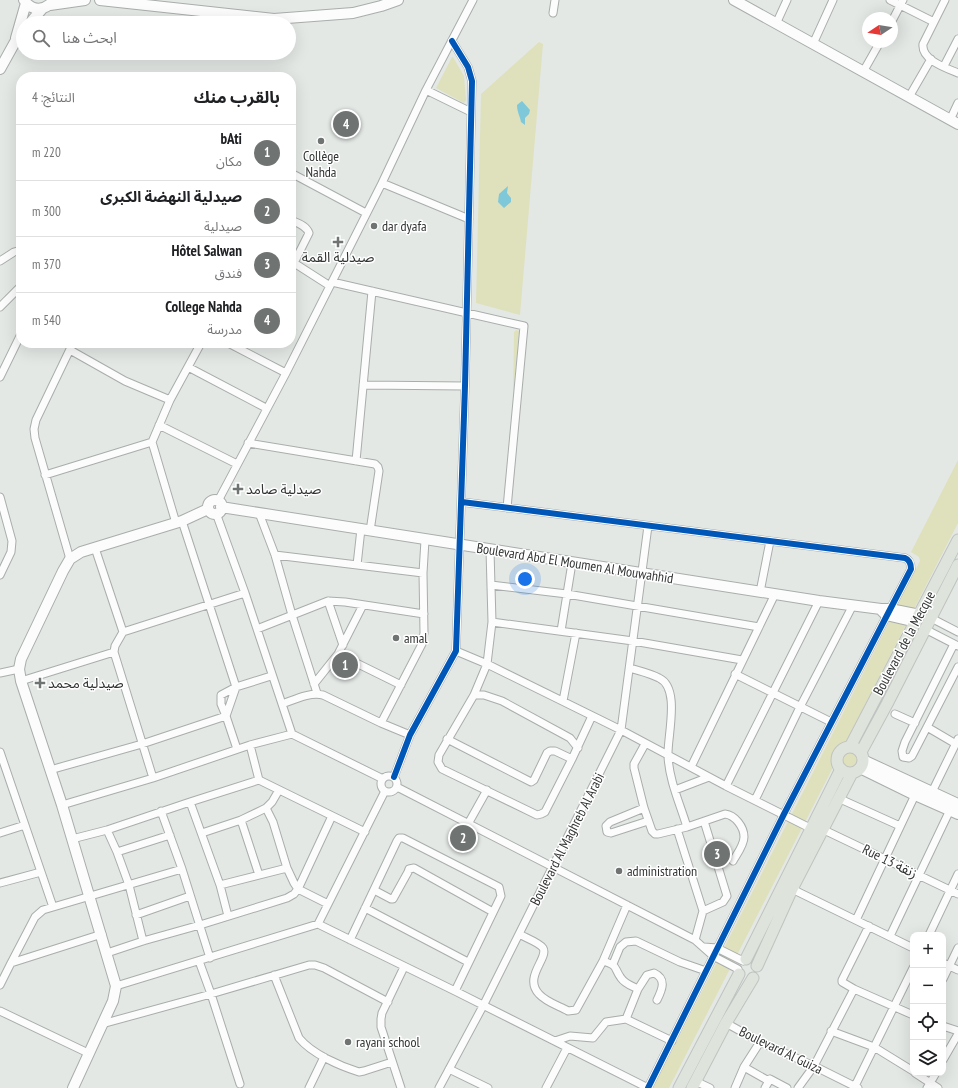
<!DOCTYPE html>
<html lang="ar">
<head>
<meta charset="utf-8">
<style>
  :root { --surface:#fff; --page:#f2f2f2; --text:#202124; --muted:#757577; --line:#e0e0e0; --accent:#6f7371 }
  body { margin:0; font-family:"PT Sans Narrow","Noto Sans Arabic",sans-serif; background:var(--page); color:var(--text); direction:rtl }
  .controls { position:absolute; right:12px; bottom:12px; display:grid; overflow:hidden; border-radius:8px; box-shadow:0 4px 16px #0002 }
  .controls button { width:36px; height:36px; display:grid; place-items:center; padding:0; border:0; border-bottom:1px solid var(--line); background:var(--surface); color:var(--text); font:20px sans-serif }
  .compass { position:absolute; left:862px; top:12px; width:36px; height:36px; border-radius:50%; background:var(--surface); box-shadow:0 4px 16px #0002; rotate:258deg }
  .you { position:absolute; left:525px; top:579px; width:14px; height:14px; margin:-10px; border:3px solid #fff; border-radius:50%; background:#1a73e8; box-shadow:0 0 0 6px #1a73e833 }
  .badge { display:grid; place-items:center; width:26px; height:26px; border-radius:50%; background:var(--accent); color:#fff; font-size:13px; font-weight:700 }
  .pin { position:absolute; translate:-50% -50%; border:2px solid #fff; box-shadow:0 1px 4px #0006 }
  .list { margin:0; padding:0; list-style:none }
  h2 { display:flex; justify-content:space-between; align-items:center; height:52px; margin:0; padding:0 16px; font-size:17px }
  h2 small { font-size:13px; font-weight:400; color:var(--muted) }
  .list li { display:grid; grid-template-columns:26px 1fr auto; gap:12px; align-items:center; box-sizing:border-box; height:56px; padding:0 16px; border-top:1px solid var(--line) }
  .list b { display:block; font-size:15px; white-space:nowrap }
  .list p { margin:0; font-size:13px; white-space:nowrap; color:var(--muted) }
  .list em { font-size:13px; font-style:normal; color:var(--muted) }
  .icon { flex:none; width:22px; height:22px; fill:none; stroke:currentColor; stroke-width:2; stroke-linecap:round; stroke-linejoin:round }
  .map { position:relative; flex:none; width:958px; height:1088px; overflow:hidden; direction:ltr }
  .search { position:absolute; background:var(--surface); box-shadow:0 4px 16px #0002; left:16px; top:16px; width:280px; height:44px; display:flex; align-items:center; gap:10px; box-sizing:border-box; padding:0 14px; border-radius:22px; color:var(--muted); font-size:15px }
  .panel { position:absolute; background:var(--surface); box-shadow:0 4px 16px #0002; left:16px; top:72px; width:280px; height:276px; border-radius:16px; direction:rtl }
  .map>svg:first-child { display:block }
  .green { fill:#dfe1bd }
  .water { fill:#7ec8da }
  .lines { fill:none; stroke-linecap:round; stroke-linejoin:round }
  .street-casing { stroke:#a9adab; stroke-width:9 }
  .secondary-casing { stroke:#a9adab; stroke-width:12 }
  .primary-casing { stroke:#c0c3c1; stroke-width:13 }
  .street { stroke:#fbfcfb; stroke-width:7 }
  .secondary { stroke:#fbfcfb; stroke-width:10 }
  .primary { stroke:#dee4db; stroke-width:11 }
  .cycleway-casing { stroke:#fff; stroke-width:8 }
  .cycleway { stroke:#0057b8; stroke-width:6 }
  .poi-dot { fill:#6f7371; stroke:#fff; stroke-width:1.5 }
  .labels { text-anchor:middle; stroke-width:3; stroke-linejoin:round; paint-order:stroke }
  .poi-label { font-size:14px; fill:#313432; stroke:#fff; text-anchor:start }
  .street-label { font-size:14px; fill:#313432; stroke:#fff }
</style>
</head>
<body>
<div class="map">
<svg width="958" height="1088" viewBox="0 0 958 1088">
  <rect width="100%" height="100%" fill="#e3e8e5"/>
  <path class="green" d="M539,42L543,44L520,315L476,303L481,94Z
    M452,57H453L464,76L466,100L464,103L436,88Z
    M516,330L519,331V332L513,396L514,332Z
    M958,460V523L669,1088H653L920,561L919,557L911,552Z
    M842 759a9 9 0 1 1 18 0a9 9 0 1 1-18 0Z"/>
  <path class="water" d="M522,101L530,110L529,114L525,118V125L521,122C520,116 517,112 517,105Z
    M508,186L507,193L511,198V202L504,208L498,202L499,194Z"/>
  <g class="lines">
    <g class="street-casing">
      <path id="street" d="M890,0L934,22
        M945,0L923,44C921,60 946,68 958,73
        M553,13L555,0
        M892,21L903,0
        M776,24L787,0
        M813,44L833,0
        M944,66L958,39
        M863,72L880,42
        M426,90L471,112
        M909,97L931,59
        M950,120L958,103
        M291,173L366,213
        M382,183L469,219
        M291,220C297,223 306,225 309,233L294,263
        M0,261L14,252L21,250
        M291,261L330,286
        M332,282L524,326L507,508
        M0,307L21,286
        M228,343L286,373
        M70,350L125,381L170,400
        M188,367L266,408
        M0,377L21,334
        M363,385L465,386
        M159,425L237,464
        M152,442L176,523
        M248,443L375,464L378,467L379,471L370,531
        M356,461L372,291
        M45,475L152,442L170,400L201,343
        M0,497L12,541L11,552L0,575
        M218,501L286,373L382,183L426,90L473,0
        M462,502L905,558C910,560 911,565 911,569L784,814L648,1088
        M216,513L245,593L292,734L383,779
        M259,513L275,555L292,615L317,693
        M182,521L236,687L226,716L237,749
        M95,548L123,632L115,646L114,652L153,778
        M490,550L492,622L633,641L742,660
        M275,555L423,573
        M70,559L35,438L34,429L36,420L73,343
        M357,565L361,529
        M491,585L567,594L759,627
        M760,592L770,541
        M328,601L343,645
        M931,618L958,632
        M492,622L487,664L474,695L439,755L438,762L442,769L537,815L541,814L545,812L572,759L592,716
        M257,629L328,601L345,602L424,614
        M925,629L958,646
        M561,631L572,563
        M123,632L245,593
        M954,644L905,742L902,751L903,757L909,758L912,756L958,667
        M456,651L487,664L621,730L726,786L812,829
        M338,654L401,685
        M630,668C639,671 650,673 659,678C681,688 667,737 668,756C669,780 680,804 687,827
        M0,673L19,669
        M735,674L831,722
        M21,681L114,652
        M314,684L338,654L363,605
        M474,695H484L502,701L570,738L578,748
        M563,701L576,633
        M282,704C294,700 309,692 323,695L381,723L410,735
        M895,714L915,723
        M381,723L422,644L424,633L423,573L425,540
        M927,727L956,744
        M447,739L531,782L534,780L547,753L550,751H555L572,759
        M645,744L634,764V768L644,808L652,831L655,834H658L687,827L725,814C735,815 744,827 744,837C744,845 737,854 733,861
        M250,745L259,780
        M0,752L53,907
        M691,767L775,594
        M50,770L142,744L226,716L221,704V695L236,687L271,676
        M381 784a8 8 0 1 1 16 0a8 8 0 1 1-16 0Z
        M394,777L410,735L456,651L465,386L472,81L468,67L452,41
        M726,786L819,601
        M397,787L695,940L713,956L738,969
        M675,790L709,777
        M932,792L958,739
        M838,798L900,826
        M755,800L800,707L853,605
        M190,802L220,885L228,916
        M62,805L153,778L250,745L292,734
        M266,808L273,822L287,868L294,883L298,889L328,904
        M644,808L610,822L606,826L607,832L611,833L648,821
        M161,811L182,869L210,958
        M241,820L259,875
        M468,824L487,790
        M677,829L703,911L695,940
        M822,829L958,894
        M107,830L117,852L129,885L143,941
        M0,833L25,825
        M202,833L241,820L266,808L272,802L279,790
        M72,839L107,830L190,802L259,780L365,832
        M117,852L170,835
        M0,883L41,872
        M220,885L287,868
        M792,889L913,948
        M374,890L391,899H393L408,872L409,869L414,868L493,912
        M365,908L468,962
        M703,911L723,902L727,896L704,821
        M136,915L190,896
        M856,920L915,795
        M318,924L385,791
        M869,926L842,980V982L854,989L913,1015
        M519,934C524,937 540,943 543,948C549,958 523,977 539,994C546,1002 559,1006 568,1011L576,1010L603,961C619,966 613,967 621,978C625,984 632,986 638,989L626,1019
        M929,935L958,874
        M890,936L950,810
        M350,940L397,841L399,838H403L499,887L501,896L455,991
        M704,947L717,948L743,961
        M107,953L143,941L200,925L287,898L294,894L298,889L332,816
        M199,961L211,994L240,1084
        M603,961L627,905
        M11,963L35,917L43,910L182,869
        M943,963L958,970
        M613,964L620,947L626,942L636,941L680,962L706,971
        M274,975L299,1038C312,1054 340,1066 359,1072L364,1071L392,1062
        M943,979L958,948
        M0,985L11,963L102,934
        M116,986L318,924L455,991L648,1088
        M638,989L647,975L654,973C667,979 662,990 657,1000
        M0,1011L88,1053
        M726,1023L760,1042L814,1066L858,1088
        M102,1024L211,994L309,965H315L324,968L388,1002
        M943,1026L958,1031
        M831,1031L874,1047L913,1071
        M555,1041L570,1036L593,1038L606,1022L626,1019L672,1041
        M943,1060L958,1034
        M744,1067L767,1080L770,1079L787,1088
        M449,1069L488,1088
        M915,1073L938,1088
        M695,1081L710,1088
        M309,1088L324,1057
        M401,1088L381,1027V1019L382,1013L404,967
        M439,1088L483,1006L621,730L648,526
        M546,1088L567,1048
        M735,1088L744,1067L760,1042
        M765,1088L770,1079
        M798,1088L814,1066L854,989
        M854,1088L913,968
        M927,1088L936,1073"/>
    </g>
    <g class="secondary-casing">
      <path id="secondary" d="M24,0C32,12 45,11 54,0
        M100,0L274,19L353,13L381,6L398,0
        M734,0L958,124
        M50,5L85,0
        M30,23L42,9
        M16,38L26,3
        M0,69L15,42L23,32
        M208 507a7 7 0 1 1 14 0a7 7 0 1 1-14 0Z
        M221,507L819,601L881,609H890L920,615
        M882,611L886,615L916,622
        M863,760L958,804
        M860,768L915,795L958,814
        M73,1088L113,1001L116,986L62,805L21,681L19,669L21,659L63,571L70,559L81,552L182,521L208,509"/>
    </g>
    <g class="primary-casing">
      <path id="primary" d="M837 760a13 13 0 1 1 26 0a13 13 0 1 1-26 0Z
        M850,747L958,540
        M861,752L887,704L958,565
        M746,959L841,769
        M757,966L792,889L852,773
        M679,1088L739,974
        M692,1088L726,1023L753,978"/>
    </g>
    <use href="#street" class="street"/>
    <use href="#secondary" class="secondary"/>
    <use href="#primary" class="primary"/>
    <g class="cycleway-casing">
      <path id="cycleway" d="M462,502L905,558C910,560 911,565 911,569L784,814L648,1088
        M394,777L410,735L456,651L465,386L472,81L468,67L452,41"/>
    </g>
    <use href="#cycleway" class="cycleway"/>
  </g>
  <g class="poi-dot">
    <circle cx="321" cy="141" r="4"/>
    <circle cx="374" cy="226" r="4"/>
    <path d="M336 236h4v4h4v4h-4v4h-4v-4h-4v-4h4z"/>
    <path d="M236 483h4v4h4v4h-4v4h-4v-4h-4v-4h4z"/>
    <circle cx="396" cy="638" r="4"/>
    <path d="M38 677h4v4h4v4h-4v4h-4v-4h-4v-4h4z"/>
    <circle cx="619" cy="871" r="4"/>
    <circle cx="348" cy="1042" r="4"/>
  </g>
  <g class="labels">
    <g class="poi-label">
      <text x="321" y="161" text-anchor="middle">Collège<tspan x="321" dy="16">Nahda</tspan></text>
      <text x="382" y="231">dar dyafa</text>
      <text x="338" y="262" text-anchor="middle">صيدلية القمة</text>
      <text x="246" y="494">صيدلية صامد</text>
      <text x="404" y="643">amal</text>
      <text x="48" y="688">صيدلية محمد</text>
      <text x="627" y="876">administration</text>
      <text x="356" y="1047">rayani school</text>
    </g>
    <g class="street-label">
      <text transform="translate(575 563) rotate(9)" y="5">Boulevard Abd El Moumen Al Mouwahhid</text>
      <text transform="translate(904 643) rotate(-62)" y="5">Boulevard de la Mecque</text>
      <text transform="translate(567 839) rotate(-63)" y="5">Boulevard Al Maghreb Al Arabi</text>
      <text transform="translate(890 861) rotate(26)" y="5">Rue 13 زنقة</text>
      <text transform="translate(781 1050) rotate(26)" y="5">Boulevard Al Guiza</text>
    </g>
  </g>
</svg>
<div class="controls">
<button>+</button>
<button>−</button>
<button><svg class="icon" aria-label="locate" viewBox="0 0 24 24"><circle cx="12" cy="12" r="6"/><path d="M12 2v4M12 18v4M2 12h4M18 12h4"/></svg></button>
<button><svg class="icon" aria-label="layers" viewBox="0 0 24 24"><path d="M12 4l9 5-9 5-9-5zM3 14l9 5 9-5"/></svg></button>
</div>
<svg class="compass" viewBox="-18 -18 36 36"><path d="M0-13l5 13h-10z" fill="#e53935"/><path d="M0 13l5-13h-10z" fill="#757577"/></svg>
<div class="you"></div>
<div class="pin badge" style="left:345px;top:665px">1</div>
<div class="pin badge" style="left:463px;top:838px">2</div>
<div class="pin badge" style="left:717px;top:854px">3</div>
<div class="pin badge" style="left:346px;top:124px">4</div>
<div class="search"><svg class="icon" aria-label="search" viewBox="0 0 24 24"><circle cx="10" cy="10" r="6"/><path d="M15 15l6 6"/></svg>ابحث هنا</div>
<section class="panel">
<h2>بالقرب منك<small>النتائج: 4</small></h2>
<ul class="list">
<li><span class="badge">1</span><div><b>bAti</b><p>مكان</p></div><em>220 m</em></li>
<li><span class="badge">2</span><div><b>صيدلية النهضة الكبرى</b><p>صيدلية</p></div><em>300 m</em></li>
<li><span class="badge">3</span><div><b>Hôtel Salwan</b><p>فندق</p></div><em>370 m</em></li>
<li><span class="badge">4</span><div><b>College Nahda</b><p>مدرسة</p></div><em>540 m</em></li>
</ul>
</section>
</div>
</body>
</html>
